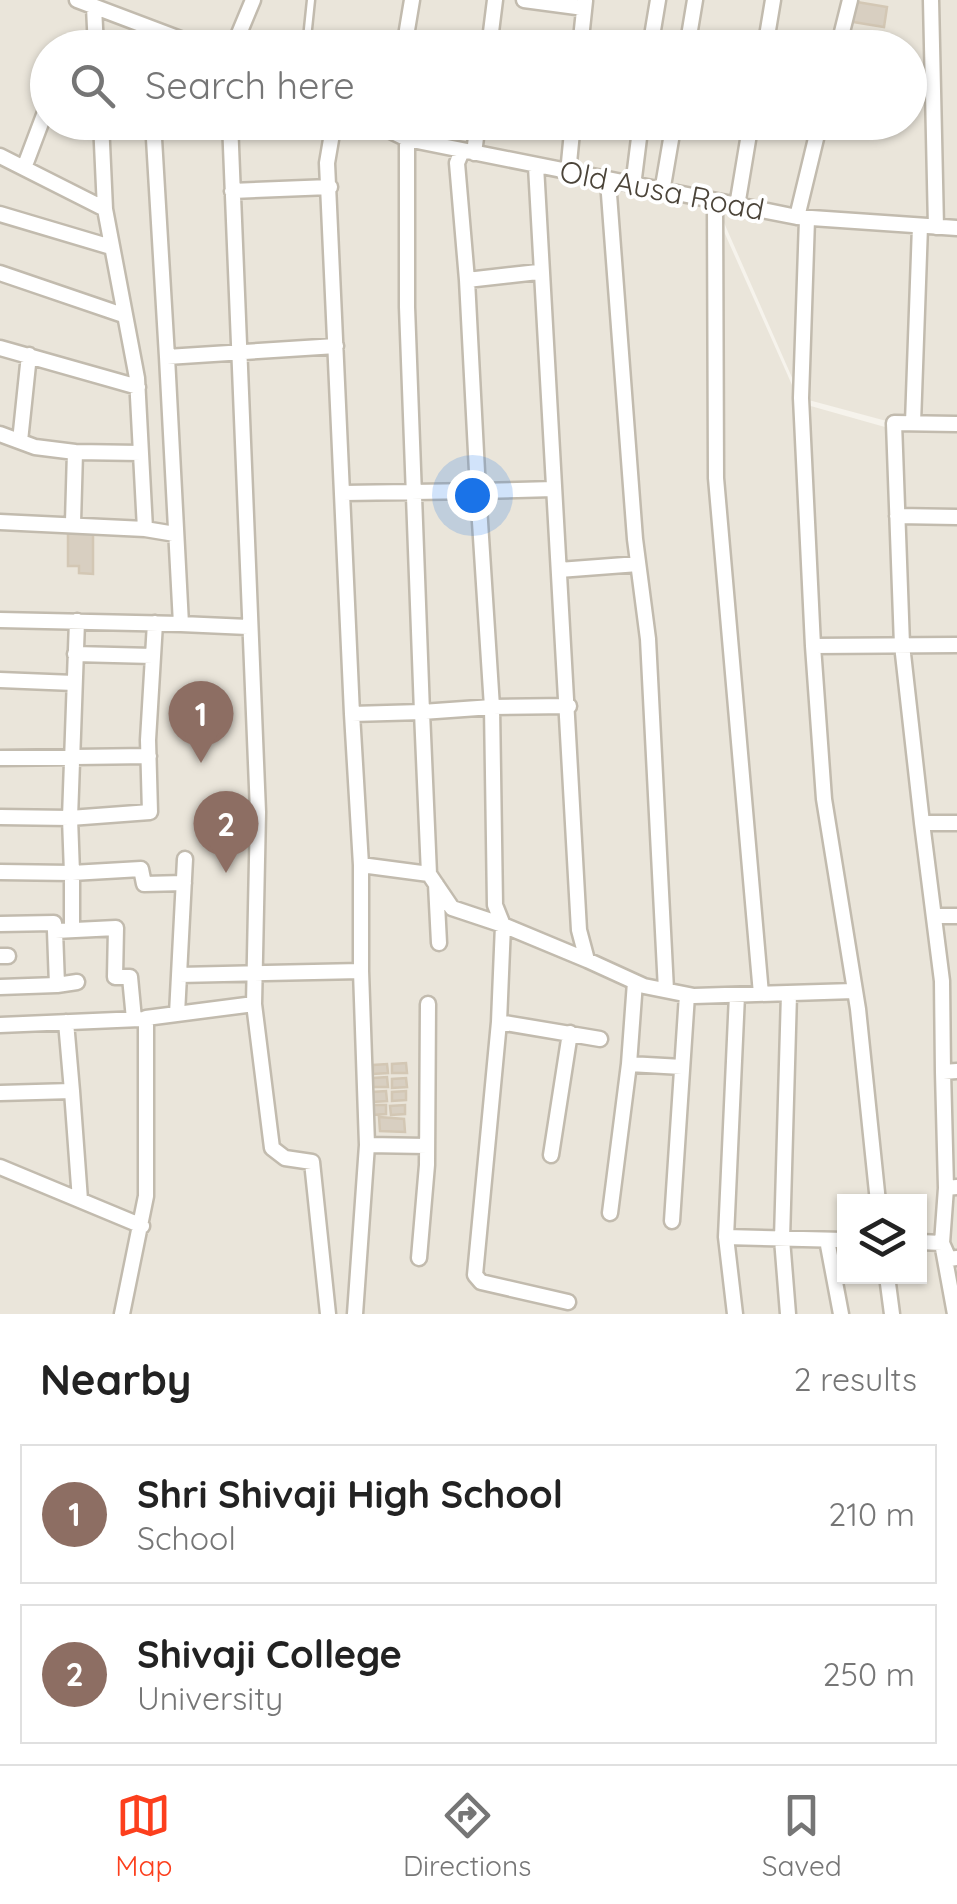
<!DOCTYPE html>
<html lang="en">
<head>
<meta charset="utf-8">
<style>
  :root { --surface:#fff; --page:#f6f6f6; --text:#222; --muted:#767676; --line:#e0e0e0; --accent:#fc3f1d }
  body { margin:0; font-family:Quicksand,sans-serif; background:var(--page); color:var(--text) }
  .controls { position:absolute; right:30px; bottom:30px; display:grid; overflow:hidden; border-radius:0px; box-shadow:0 2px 8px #0004 }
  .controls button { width:90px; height:90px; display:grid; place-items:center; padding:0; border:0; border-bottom:2px solid var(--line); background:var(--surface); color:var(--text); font:50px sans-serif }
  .you { position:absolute; left:472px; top:495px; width:35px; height:35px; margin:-25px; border:8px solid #fff; border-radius:50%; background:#1a73e8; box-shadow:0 0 0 15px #1a73e833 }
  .badge { display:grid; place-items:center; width:65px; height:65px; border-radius:50%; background:var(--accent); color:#fff; font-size:32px; font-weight:700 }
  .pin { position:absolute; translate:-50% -82px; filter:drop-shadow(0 2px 5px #0008) }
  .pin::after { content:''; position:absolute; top:52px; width:35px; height:30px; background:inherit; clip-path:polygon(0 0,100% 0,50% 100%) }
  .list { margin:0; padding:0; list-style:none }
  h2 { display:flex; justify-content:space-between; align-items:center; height:130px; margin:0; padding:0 40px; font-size:42px }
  h2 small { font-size:32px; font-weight:400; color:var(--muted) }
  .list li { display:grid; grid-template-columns:65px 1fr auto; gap:30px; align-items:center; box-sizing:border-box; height:140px; margin:0 20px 20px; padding:0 20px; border:2px solid var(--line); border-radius:0px }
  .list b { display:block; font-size:38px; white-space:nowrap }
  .list p { margin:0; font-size:32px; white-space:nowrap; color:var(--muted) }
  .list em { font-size:32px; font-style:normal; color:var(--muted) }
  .icon { flex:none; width:55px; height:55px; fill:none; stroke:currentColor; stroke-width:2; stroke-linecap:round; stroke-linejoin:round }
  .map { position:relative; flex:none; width:957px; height:1314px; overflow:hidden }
  .search { position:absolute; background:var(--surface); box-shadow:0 2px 8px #0004; left:30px; right:30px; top:30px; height:110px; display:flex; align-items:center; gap:25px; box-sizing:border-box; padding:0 35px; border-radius:55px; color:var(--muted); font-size:38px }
  .sheet { height:450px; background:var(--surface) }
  nav { display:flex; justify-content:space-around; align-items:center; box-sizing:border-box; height:140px; border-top:2px solid var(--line); background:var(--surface); font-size:28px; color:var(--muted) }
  nav a { display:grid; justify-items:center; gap:5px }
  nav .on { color:var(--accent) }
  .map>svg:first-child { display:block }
  .residential { fill:#eae5da; fill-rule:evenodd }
  .building { fill:#d8cfc1; stroke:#d3c7b4; stroke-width:2.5 }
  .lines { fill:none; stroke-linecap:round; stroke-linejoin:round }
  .lane-casing { stroke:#c2bbae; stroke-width:11 }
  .street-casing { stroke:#c2bbae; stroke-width:19 }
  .lane { stroke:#fff; stroke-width:6 }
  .street { stroke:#fff; stroke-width:14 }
  .labels { text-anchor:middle; stroke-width:8; stroke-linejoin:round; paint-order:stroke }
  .street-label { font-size:30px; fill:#4b4439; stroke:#fff }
</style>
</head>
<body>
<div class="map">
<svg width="957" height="1314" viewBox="0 0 957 1314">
  <rect width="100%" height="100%" fill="#f6f3ec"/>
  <path class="residential" d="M0,0H957V424L894,423L801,398L718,209H714L800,403L892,429H957V1314H0ZM48,48H910V122H48ZM844,1202H920V1276H844Z"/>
  <path class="building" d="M851,1L887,7L884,27L847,21Z
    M68,531L93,532V574L79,573V566H68Z
    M406,1063L407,1073H392V1064Z
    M387,1064L388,1073L373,1074V1065Z
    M387,1077L388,1087H373V1078Z
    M406,1078L407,1087L392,1088V1079Z
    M386,1091L387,1101L373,1102L372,1092Z
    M406,1091V1100L392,1101V1092Z
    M372,1105H386V1114L372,1115Z
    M405,1105V1114L391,1115L390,1106Z
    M379,1117L404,1119L405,1132L380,1131Z"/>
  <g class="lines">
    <g class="lane-casing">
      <path id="lane" d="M306,48L311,0"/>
    </g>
    <g class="street-casing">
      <path id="street" d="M77,0L204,48
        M524,0L584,8
        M931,0L936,227
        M94,7L96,48
        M148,27L149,48
        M233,48L253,0
        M404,48L412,0
        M489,48L495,0
        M580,48L585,1
        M650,48L658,0
        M687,48L695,0
        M765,48L773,0
        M838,48L850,0
        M101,122L105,209L137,378L145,529L175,534
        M153,122L167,357L336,346
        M334,122L327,163L352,714L422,712L429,874
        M372,122L407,139L797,217L957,228
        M407,139V307L422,712L492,707L495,905L503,925L587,960
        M462,151L457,163L467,280L538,272
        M474,153L478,122
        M0,156L105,209
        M536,166L579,930L587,960L644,986L694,996L854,991
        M24,168L47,107
        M568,173L573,122
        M608,181L635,539L648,639L666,990
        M633,186L641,122
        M232,191L330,187
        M662,192L674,122
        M715,202L716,478L761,994
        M737,206L751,122
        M0,214L111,247
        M797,217L820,122
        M807,219L801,398L813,646L957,645
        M0,273L123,315
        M467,280L478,491L554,489
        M0,348L138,387
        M167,357L181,624L248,627
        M913,423L920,226
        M957,424L894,423L902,645L922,823H957
        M0,434L35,447L75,452L73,522
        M20,441L29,355
        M75,452L141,453
        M343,493L478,491L492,707L569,706
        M897,516L957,517
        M0,522L145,529
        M559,570L638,564
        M0,620L181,624
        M813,646L824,799L858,1009L878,1202
        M75,654L153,656
        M0,680L74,683
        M352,714L361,865L429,874L452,908L503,925L499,1022L600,1039
        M0,758L149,756
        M0,817L70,818L77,621
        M922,823L942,981L943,1072
        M0,872L72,873L70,818L150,812L148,740L155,623
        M436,884L439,943
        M936,916H957
        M0,924L54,923L55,931
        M72,928V873L141,869L144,884L184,883
        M0,956H8
        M179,975L361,971V865
        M77,982L57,985L55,931L116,928L115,977H130L134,1019
        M635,982L629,1064L682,1067
        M0,987L57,985
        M254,1004L272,1148L285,1158L312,1162L328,1314
        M177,1014L185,859
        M499,1022L475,1275L481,1282L568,1302
        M0,1025L140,1019
        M957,1071L943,1072L946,1188L957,1187
        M72,1091L80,1200
        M0,1093L72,1091L66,1022
        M367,1145L427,1146
        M551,1155L570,1033
        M0,1167L142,1226
        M946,1188L942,1243L955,1314
        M610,1213L629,1064
        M672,1221L687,995
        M726,1237L844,1240
        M827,1240L841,1314
        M920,1242L942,1243L949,1259L957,1258
        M419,1258L427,1165L428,1004
        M887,1276L892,1314
        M122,1314L146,1196V1018L254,1004L258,812L230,122
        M355,1314L367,1145L361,971
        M735,1314L726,1237L737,995
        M788,1314L782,1239L789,994"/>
    </g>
    <use href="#lane" class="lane"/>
    <use href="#street" class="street"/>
  </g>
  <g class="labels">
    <g class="street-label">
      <text transform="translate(662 191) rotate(11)" y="10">Old Ausa Road</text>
    </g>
  </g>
</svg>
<div class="controls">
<button><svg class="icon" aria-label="layers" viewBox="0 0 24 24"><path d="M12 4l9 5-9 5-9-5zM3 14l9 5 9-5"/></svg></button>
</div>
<div class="you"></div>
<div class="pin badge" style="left:201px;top:763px;background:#8d6e63">1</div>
<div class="pin badge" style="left:226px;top:873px;background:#8d6e63">2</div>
<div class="search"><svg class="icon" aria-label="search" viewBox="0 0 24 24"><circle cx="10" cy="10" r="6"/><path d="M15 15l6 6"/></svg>Search here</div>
</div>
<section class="sheet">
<h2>Nearby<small>2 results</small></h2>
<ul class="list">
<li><span class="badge" style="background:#8d6e63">1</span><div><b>Shri Shivaji High School</b><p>School</p></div><em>210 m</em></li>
<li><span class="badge" style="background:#8d6e63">2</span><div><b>Shivaji College</b><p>University</p></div><em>250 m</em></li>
</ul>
</section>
<nav>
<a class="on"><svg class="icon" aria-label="map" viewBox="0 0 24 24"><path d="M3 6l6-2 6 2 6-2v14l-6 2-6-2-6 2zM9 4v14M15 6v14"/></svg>Map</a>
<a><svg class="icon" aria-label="directions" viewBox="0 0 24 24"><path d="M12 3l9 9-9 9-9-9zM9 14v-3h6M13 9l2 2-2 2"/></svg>Directions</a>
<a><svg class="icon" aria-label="saved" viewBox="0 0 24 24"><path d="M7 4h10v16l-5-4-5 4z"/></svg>Saved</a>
</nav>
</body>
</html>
